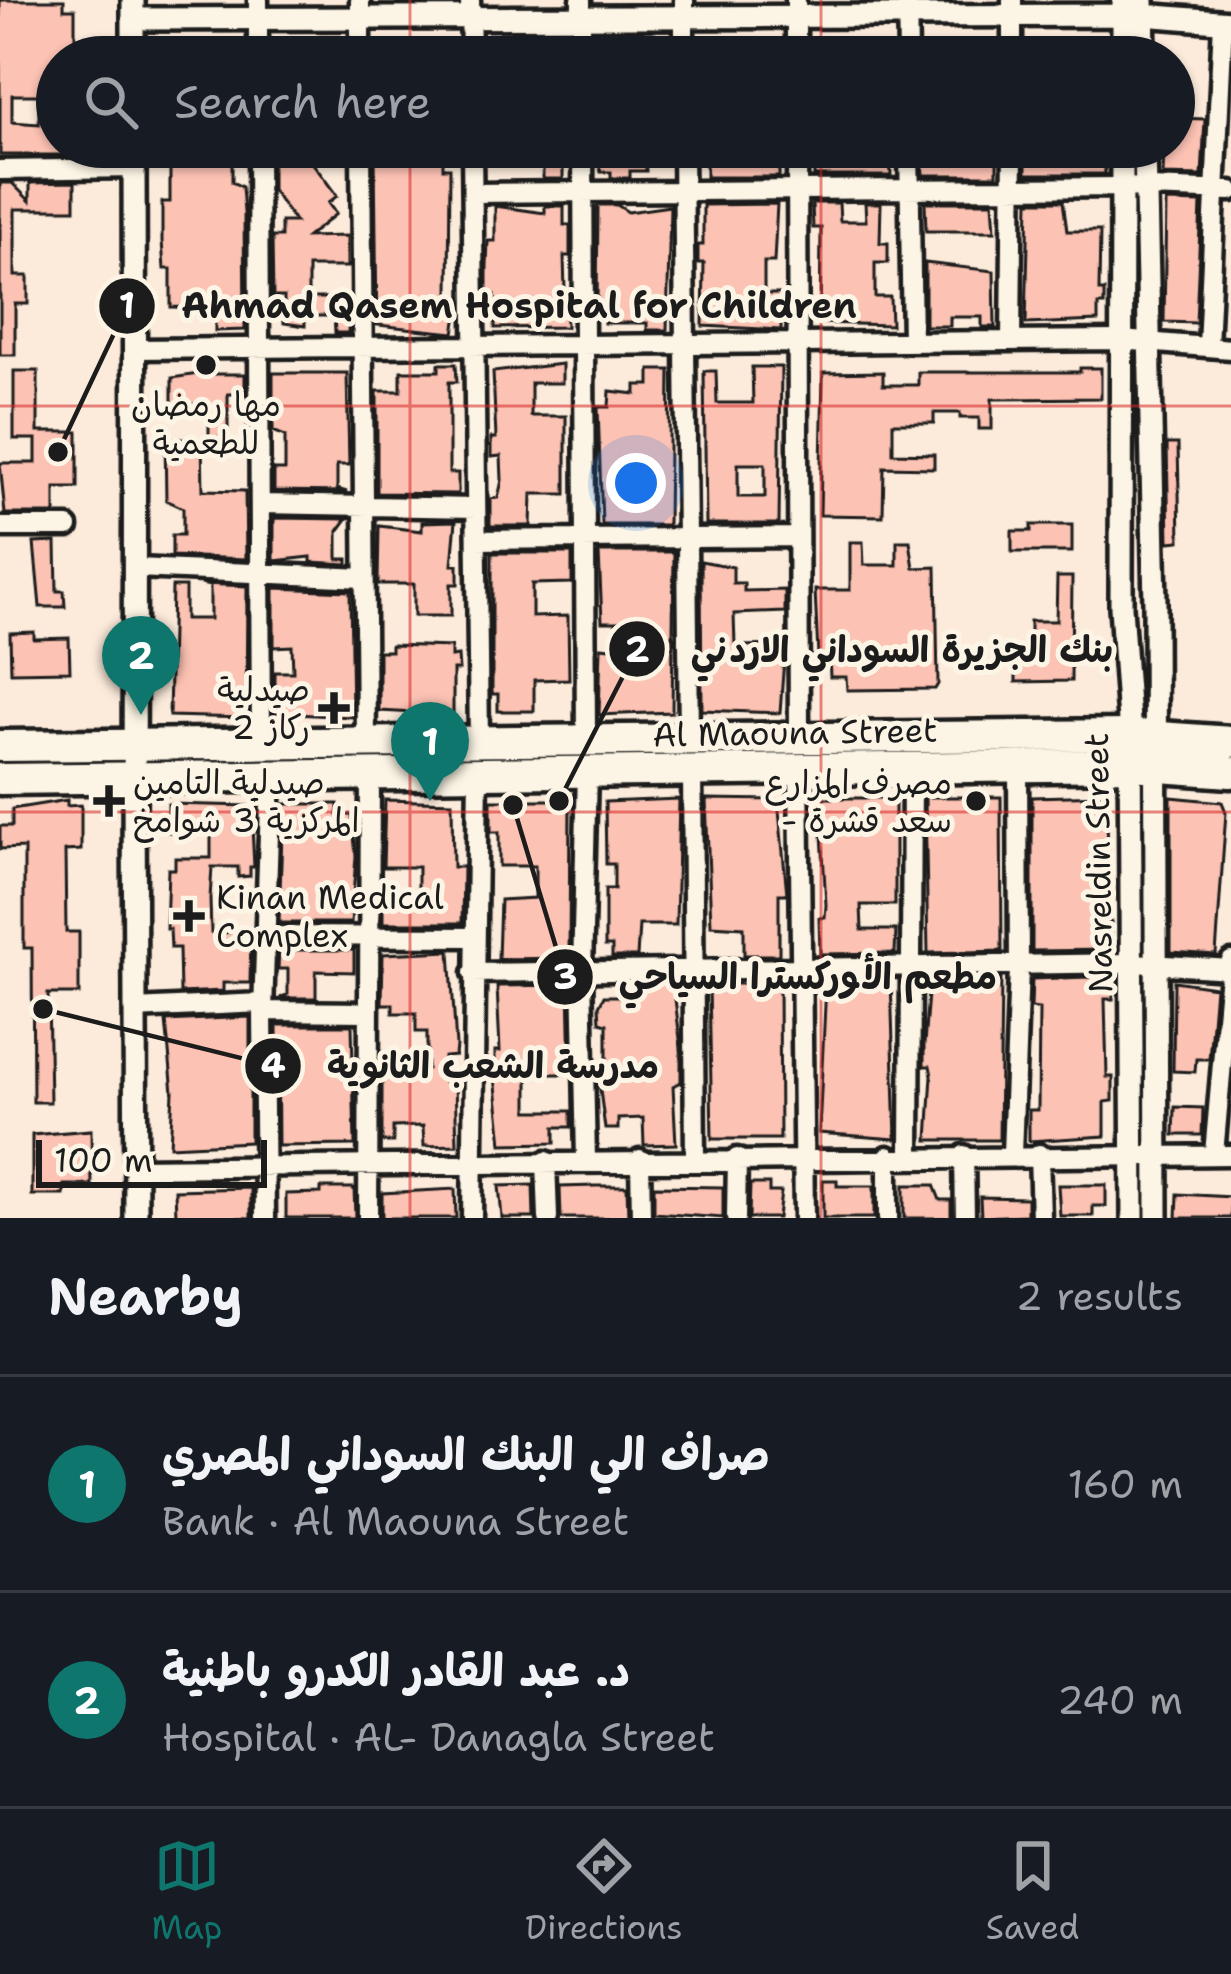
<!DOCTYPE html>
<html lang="en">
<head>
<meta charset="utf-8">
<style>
  :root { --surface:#171b24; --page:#20242c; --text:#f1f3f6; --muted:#9ea1a6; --line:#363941; --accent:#0f766e }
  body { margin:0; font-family:"Shantell Sans","Playpen Sans Arabic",sans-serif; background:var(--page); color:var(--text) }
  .scale { position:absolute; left:36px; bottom:30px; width:231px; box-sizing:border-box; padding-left:12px; border:6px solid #1c1c1c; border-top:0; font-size:33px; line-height:42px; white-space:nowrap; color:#1c1c1c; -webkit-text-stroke:9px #fcf5e5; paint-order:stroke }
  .you { position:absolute; left:636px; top:483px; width:42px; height:42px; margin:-30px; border:9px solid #fff; border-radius:50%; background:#1a73e8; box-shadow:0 0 0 18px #1a73e833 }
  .badge { display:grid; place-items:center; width:78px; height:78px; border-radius:50%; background:var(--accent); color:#fff; font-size:39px; font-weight:700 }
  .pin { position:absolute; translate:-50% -99px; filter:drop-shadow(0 3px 6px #0008) }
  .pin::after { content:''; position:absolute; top:63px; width:42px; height:36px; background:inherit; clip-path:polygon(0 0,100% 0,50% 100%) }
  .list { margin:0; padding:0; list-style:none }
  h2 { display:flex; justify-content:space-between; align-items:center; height:156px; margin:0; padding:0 48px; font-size:51px }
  h2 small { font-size:39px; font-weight:400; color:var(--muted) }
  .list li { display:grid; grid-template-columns:78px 1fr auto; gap:36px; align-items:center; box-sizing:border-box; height:216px; padding:0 48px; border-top:3px solid var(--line) }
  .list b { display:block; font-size:45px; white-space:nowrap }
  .list p { margin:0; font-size:39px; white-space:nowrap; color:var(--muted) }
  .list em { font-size:39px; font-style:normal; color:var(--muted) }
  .icon { flex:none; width:66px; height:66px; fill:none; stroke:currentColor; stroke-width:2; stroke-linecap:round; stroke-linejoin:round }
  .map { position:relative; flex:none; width:1231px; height:1218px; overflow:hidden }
  .search { position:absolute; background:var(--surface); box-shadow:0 3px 9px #0004; left:36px; right:36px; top:36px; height:132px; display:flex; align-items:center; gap:30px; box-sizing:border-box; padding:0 42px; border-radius:66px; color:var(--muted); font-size:45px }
  .sheet { height:588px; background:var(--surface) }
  nav { display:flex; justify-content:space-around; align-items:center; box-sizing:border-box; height:168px; border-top:3px solid var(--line); background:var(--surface); font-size:33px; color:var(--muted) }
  nav a { display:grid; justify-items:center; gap:6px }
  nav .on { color:var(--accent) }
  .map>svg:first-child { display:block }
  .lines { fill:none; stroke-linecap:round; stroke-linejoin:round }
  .stream { stroke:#5d8197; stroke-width:4.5 }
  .building { fill:#fcc2b3; stroke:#1c1c1c; stroke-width:3; fill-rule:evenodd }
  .minor-casing { stroke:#1c1c1c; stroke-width:27 }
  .tertiary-casing { stroke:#1c1c1c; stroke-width:30 }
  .trunk-casing { stroke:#1c1c1c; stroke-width:39 }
  .minor { stroke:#fcf5e5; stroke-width:18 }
  .tertiary { stroke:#fcf5e5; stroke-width:21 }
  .trunk { stroke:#fcf5e5; stroke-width:30 }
  .grid { fill:none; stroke:#d62828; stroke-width:3; stroke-opacity:0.55 }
  .poi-dot { fill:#1c1c1c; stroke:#fcf5e5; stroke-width:4.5 }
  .labels { text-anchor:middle; stroke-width:10; stroke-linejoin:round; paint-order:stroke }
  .poi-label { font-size:33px; fill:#1c1c1c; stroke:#fcf5e5; text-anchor:end }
  .street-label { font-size:33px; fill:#1c1c1c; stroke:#fcf5e5 }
  .leader { fill:none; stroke:#1c1c1c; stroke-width:4.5 }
  .callout-dot { fill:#1c1c1c; stroke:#fcf5e5; stroke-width:4.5 }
  .mark-label { font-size:36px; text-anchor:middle; font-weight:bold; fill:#fff }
  .callout-label { font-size:36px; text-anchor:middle; font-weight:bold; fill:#1c1c1c; stroke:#fcf5e5; stroke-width:10; stroke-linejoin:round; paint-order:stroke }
</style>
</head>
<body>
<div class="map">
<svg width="1231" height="1218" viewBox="0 0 1231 1218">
  <rect width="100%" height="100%" fill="#fcebdb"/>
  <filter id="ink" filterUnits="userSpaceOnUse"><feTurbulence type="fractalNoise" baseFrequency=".00833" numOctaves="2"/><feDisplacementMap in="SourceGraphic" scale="24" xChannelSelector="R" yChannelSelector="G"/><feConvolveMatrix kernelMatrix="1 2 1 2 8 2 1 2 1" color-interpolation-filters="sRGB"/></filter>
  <g filter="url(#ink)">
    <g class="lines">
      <path class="stream" d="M403,1174H470
        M481,1174L530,1172"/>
    </g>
    <path class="building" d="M0,0H64V9H75V57H57V147H75V155H0ZM12,95H39V124L12,122Z
      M1174,118L1205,119L1202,176L1163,175L1164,147H1174Z
      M170,147H182V153L232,152V182L242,187L244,213L245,330L215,331V308L171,307V269H164L162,241V202H170Z
      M272,147H301L337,196L328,203L336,214L307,237L347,236V267H308V298H349L348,333H335L334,316H305V326L284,323V297H273L272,237H281V222H295L272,190Z
      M394,147L443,150V168H450L449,297H460L454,333L377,325L375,153H394Z
      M506,147H552V153H563V179H543V162H507Z
      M615,147L645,151L646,171H630V178H611V172H601L597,153H615Z
      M706,147H779V177H706Z
      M821,147H841L846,155L890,154L891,176H814V153H821Z
      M922,147H988L997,151V175H923Z
      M1104,150L1105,174H1026V151Z
      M75,182V209H15V276H28V304H15V355H0V183H12L30,201V183Z
      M1029,201H1063L1067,231H1100L1099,291H1104V305H1098V321L1026,324Z
      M925,202H993L995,231H926Z
      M1166,202L1201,203L1196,323L1164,322Z
      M812,203H839L840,221H866L865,203H881L880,243H888V263H875V297H890L891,325L820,323L821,228H813Z
      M777,204L774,262H764V294H781V330L703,326L704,263H698V245H703V205Z
      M598,205H617L628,212L670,206L667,330H647V323H604V308H597Z
      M495,206L545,213V206H564V225H570V256H564L566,327L495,328V295L487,296V266L488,241H495Z
      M925,263L994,271L995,327H982V317H950V326H925Z
      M439,364H456L457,382H449V473H458V494L377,493V391H401V371H439Z
      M562,364V383H531V416H566V494H532L531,526H490V499L498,498L502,480L501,456L491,457V438H496L493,372Z
      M752,367H781L779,524H706L704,371H716L717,403H753ZM738,464H765V497H738Z
      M1080,368H1101V398L992,399V429H979V418H960V413H934V423H893V453L934,454V468L884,467L883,516L820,515L823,373L883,372V385H918V372H1080Z
      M650,370H670L668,525H602L598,407H609L610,391L636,394V385H650Z
      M14,371H38V432H78V488H55V514H5L0,463H36V439H14Z
      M273,373H347L349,465H337V489L347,492L274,491V470H285V436L273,431Z
      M198,374H245V394H228V437H209V415H197V404L172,405V378Z
      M165,439H202L203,490L245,491L246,559L172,556V535H183V508L166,500Z
      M1167,444H1178L1180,541L1169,542Z
      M274,518L347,519L338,531V559H348V564L311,562V557L274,561Z
      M456,521L452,565H458V584H451V616H414V584H378L379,526L422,531V522Z
      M1031,525H1072V552H1012V531H1031Z
      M897,541H910L914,568L936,567L938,684L935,689L847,690L846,677H830L829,656H818L815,590H850V542H863L864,565H897Z
      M56,542L57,591H64L65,607H40L34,543Z
      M599,552H674L672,712L599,715L601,647L637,651V622H602Z
      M492,553H572V583L532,584V617L568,616L569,679L534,680V711H498V694H492Z
      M701,561L733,567V583H744V591L785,590V612L734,614L735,646L785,645L780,713L702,710Z
      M1057,577H1072L1071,681L1016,682V648H1030V621H1056Z
      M201,584L247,586L246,718L169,716L172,587H185V619H210V586Z
      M274,588L350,591L352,717L275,713V672H293L292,646L274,647Z
      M34,632V639L69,638L70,671L11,672L10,633Z
      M391,645L451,647V657L458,656L459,670H453V715L379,711V651H391Z
      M1106,795L1109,873H1101L1102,922H1111L1110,950L1032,951V797Z
      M925,797H1001L1002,951L928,953Z
      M1171,797L1222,802L1226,812L1216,955L1171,952Z
      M820,798H895V905H861L862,930H896L895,953L820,954L819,918L825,917L826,905Z
      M679,799L676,925H639L637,957H612V946H605V889H614V864H606L605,802Z
      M706,799L778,800L787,894H779V955H744V927L711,925Z
      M67,800V806L81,805V850L65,851L66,932H79V994H48L50,1102H33L32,948H24V848L0,849V826H12V809Z
      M385,800L452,802L453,867H463L462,923H383V900H418V867H383Z
      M491,800H570L569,958L498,959L500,900L535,898V866H499V832H491Z
      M168,804L251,806L254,867H250V876L238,877V867H212L210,899L211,933L251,932L250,983H223V991L180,993L179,948H171L170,929H166L168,869H175V858H211V832H168Z
      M283,804H338V815H352L356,856L351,923H279Z
      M279,950H354V972L316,971V998H280L288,994V969H278Z
      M450,951L456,1046L455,1056L444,1057V1082L455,1085L457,1145L424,1146L423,1126L393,1127V1142H382V1075L427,1069V1032H416V1013H393V1004H382L383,954Z
      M1090,977L1113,984V999H1105L1107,1077H1113V1101L1105,1102V1136L1029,1141V1110H1038L1039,1009L1031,1008L1032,979Z
      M1001,979L999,1140H928L932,1075L930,1066H924V1045L929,980Z
      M891,980L896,1139L819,1133L826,983Z
      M1174,981L1215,987L1209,1059H1196L1195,1072L1173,1071Z
      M673,983L681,1047V1082L673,1086L676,1144L644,1145L643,1118L618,1119V1129H605L599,1082H607V1024L600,1022L599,1006L604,996H619V984Z
      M709,984H779L780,1139H712Z
      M569,985L571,1074H528V1111H571V1127H555V1143L502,1144L495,1076V1051H500L497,986Z
      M250,1017V1142L170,1146L173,1092L166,1021Z
      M277,1025H352L355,1145L278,1146Z
      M1175,1107L1203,1108L1202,1135H1174Z
      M91,1130L92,1185H64V1195H32V1135Z
      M823,1180H837V1186H874V1218H823Z
      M750,1184H769V1192H781L778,1218H749Z
      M533,1185L534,1218H502L499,1186Z
      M904,1185H934L940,1200H951V1218H904Z
      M1058,1185H1106V1206H1093V1216H1060Z
      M596,1186H627L628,1218H561L560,1187Z
      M654,1186L723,1187V1218L654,1213Z
      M251,1188V1218L176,1216L175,1190Z
      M321,1188H354L355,1218H286V1194L321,1193Z
      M455,1189L456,1218H382V1193Z
      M1178,1194L1231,1197V1218H1177Z
      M980,1197L1027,1198V1215L981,1217Z"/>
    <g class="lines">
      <g class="minor-casing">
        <path id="minor" d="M258,0V57
          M360,0V57
          M470,0L471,57
          M581,0V57
          M796,0V57
          M907,0L908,57
          M1012,0V57
          M684,57V0
          M258,147L261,743
          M361,147L366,742
          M472,147L479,741
          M583,147L586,740
          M683,147L689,739
          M797,147L799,738
          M909,147L912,342
          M0,170L134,168
          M473,193L1122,187L1231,191
          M1011,341L1013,147
          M1208,347L1223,21
          M135,349L1121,340L1231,349
          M260,504L476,508
          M0,527H68
          M477,540L796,537
          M136,568L364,578
          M799,769L804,1218
          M692,770L695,1159
          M264,936L474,937
          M473,973L1133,963L1231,969
          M134,1009L262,1003L263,1011L368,1012
          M1012,1154L1019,969L1018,766
          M1039,1154L1041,1218
          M1214,1154L1231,961
          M964,1155L965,1218
          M910,1156L912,767
          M640,1159L641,1218
          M586,1160L582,972L587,771
          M546,1161L548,1218
          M135,1168L1231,1155
          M265,1218L263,1011L271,774
          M368,1218L370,773
          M472,1218L478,772
          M736,1218L737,1158
          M888,1218V1156"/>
      </g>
      <g class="tertiary-casing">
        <path id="tertiary" d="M133,0V57
          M1143,0L1144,57
          M133,19L1143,15L1231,22
          M1123,57V0
          M134,147C136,504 132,861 136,1218
          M1122,147L1121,607L1130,735L1133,1218
          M1145,147L1155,603L1157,1218"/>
      </g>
      <g class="trunk-casing">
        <path id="trunk" d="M0,746L1130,735L1231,742
          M0,779L1131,765L1231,772"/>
      </g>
      <use href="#minor" class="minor"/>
      <use href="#tertiary" class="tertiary"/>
      <use href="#trunk" class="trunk"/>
    </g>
  </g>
  <path class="grid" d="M410,0V57M821,0V57M410,147V1218M821,147V1218M0,406H1231M0,812H1231"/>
  <g class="poi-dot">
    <circle cx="206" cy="365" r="12"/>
    <path d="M328 690h12v12h12v12h-12v12h-12v-12h-12v-12h12z"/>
    <path d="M103 783h12v12h12v12h-12v12h-12v-12h-12v-12h12z"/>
    <circle cx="976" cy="801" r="12"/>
    <path d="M183 898h12v12h12v12h-12v12h-12v-12h-12v-12h12z"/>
  </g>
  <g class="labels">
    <g class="poi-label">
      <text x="206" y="416" text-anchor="middle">مها رمضان<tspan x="206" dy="38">للطعمية</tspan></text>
      <text x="310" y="701">صيدلية<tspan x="310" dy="38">ركاز 2</tspan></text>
      <text x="133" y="794" text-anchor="start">صيدلية التامين<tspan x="133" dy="38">المركزية 3 شوامخ</tspan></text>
      <text x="952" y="794">مصرف المزارع<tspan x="952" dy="38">- سعد قشرة</tspan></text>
      <text x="216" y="909" text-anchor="start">Kinan Medical<tspan x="216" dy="38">Complex</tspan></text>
    </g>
    <g class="street-label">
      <text transform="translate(795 732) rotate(-1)" y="12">Al Maouna Street</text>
      <text transform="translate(1098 863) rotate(-91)" y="12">Nasreldin Street</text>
    </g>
  </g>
  <path class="leader" d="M58 452L127 306M559 801L637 649M513 805L565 977M43 1009L273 1066"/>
  <g class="callout-dot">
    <circle cx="58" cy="452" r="12"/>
    <circle cx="559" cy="801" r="12"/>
    <circle cx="513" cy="805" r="12"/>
    <circle cx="43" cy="1009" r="12"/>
    <circle cx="127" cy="306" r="30"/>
    <circle cx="637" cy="649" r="30"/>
    <circle cx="565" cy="977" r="30"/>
    <circle cx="273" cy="1066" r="30"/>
  </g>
  <g class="mark-label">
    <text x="127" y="318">1</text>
    <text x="637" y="662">2</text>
    <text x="565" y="989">3</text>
    <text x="273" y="1078">4</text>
  </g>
  <g class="callout-label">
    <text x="519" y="318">Ahmad Qasem Hospital for Children</text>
    <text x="902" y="662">بنك الجزيرة السوداني الاردني</text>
    <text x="808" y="989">مطعم الأوركسترا السياحي</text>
    <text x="493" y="1078">مدرسة الشعب الثانوية</text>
  </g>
</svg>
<div class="scale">100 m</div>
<div class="you"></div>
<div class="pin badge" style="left:430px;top:801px">1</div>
<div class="pin badge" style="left:141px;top:715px">2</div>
<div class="search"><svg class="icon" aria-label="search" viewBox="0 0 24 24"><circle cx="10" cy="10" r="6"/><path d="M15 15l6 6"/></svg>Search here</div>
</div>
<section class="sheet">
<h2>Nearby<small>2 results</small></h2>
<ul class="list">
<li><span class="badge">1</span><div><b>صراف الي البنك السوداني المصري</b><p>Bank · Al Maouna Street</p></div><em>160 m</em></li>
<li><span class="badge">2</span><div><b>د. عبد القادر الكدرو باطنية</b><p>Hospital · AL- Danagla Street</p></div><em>240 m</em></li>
</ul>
</section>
<nav>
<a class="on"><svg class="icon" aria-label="map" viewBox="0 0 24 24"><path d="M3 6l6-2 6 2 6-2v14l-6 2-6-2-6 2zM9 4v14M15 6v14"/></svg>Map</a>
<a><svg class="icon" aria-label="directions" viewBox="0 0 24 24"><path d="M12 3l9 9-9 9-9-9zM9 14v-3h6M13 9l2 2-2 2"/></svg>Directions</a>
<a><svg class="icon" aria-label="saved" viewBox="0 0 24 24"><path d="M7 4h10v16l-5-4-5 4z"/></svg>Saved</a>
</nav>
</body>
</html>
